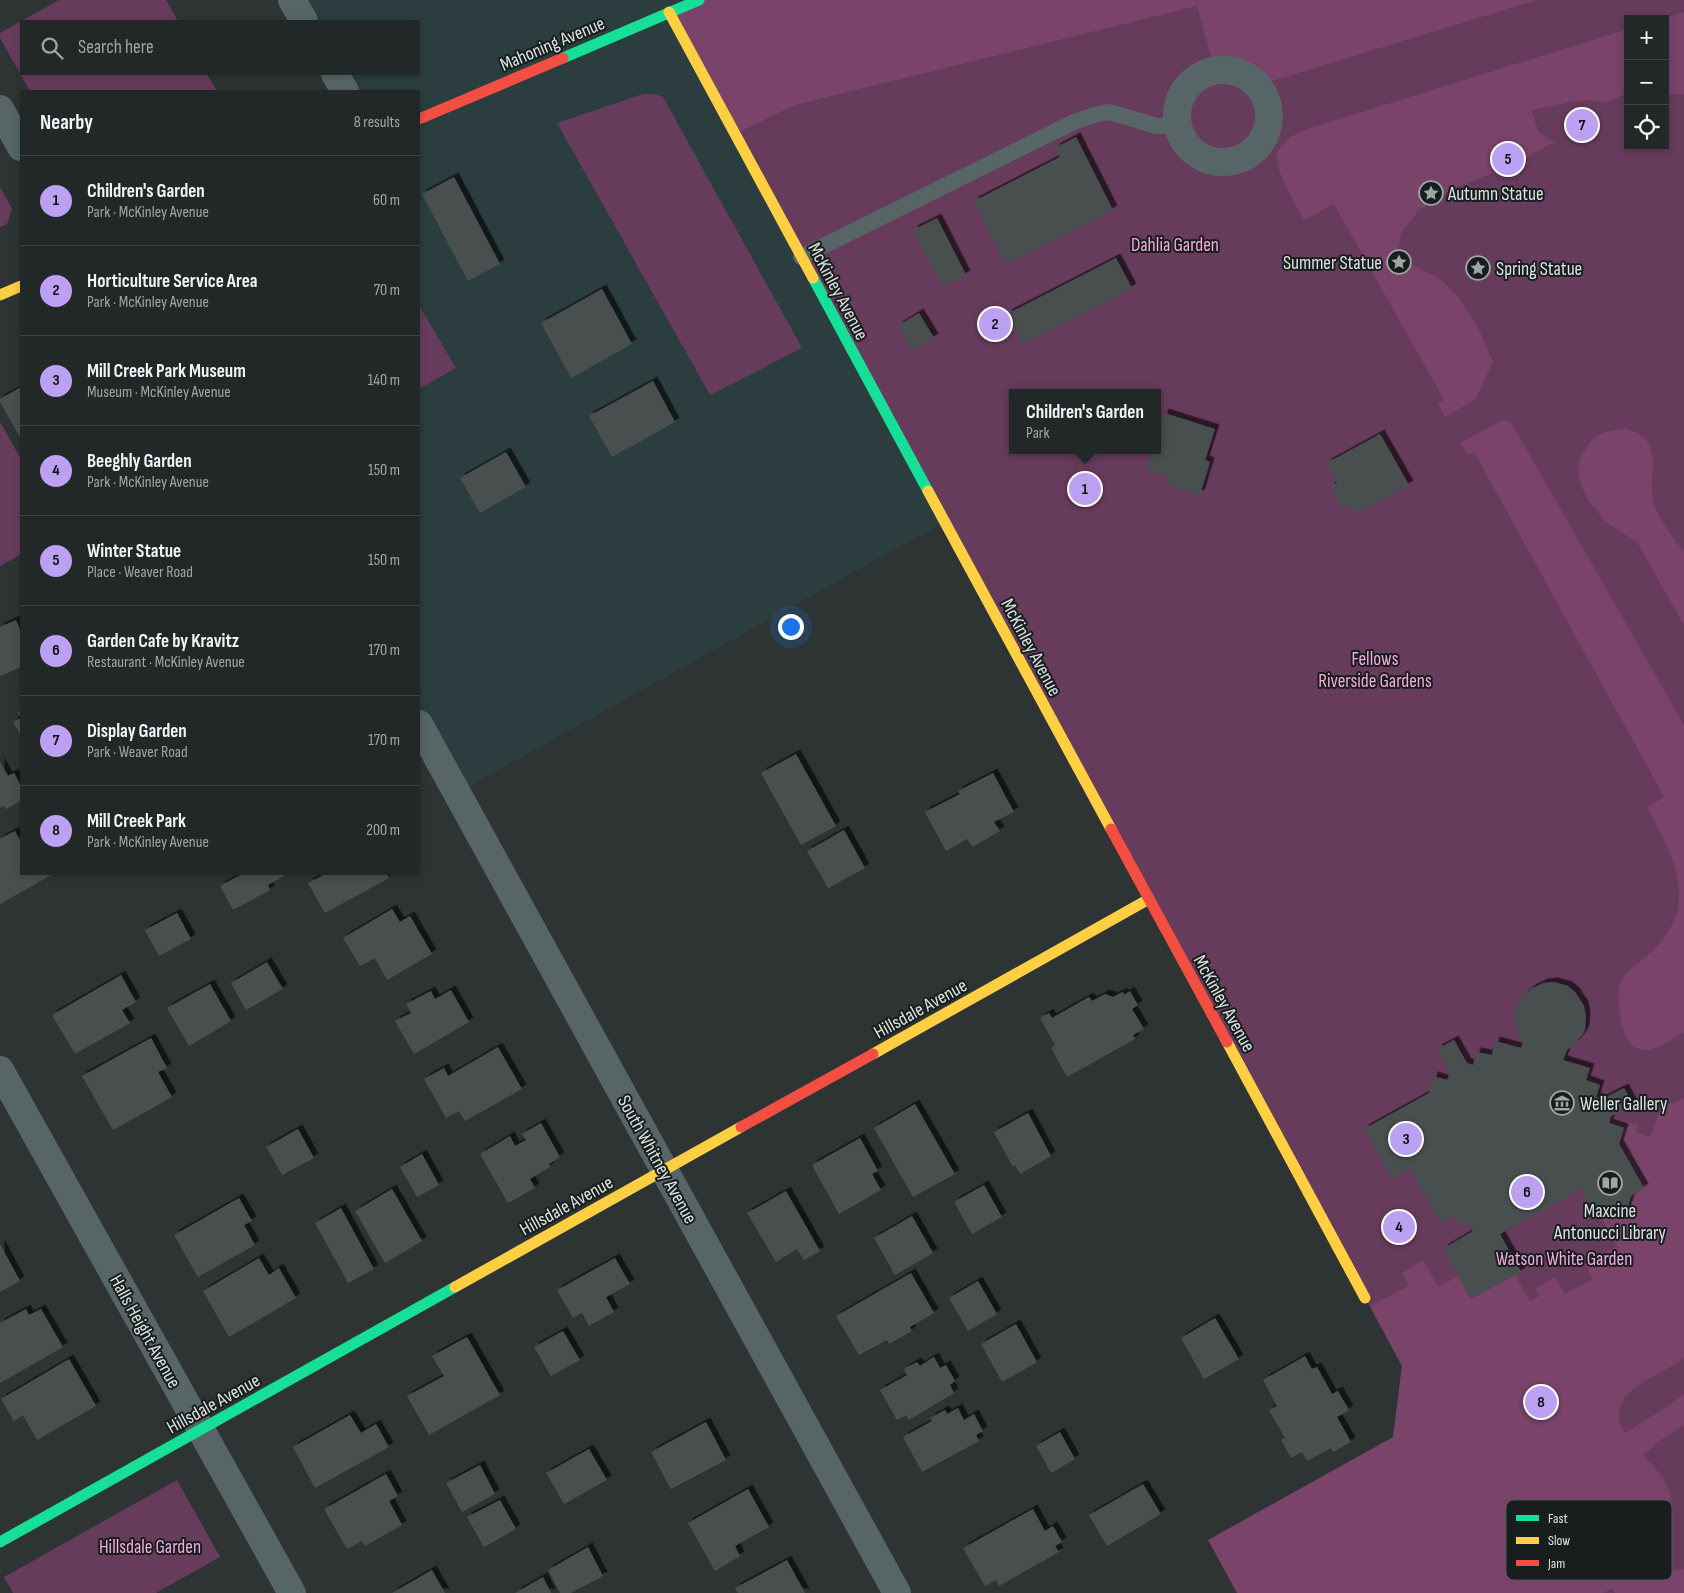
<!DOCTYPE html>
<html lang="en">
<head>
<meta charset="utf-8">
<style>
  :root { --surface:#222727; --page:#2e3333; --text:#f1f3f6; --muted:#a2a5a7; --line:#3f4444; --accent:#bca0f2 }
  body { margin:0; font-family:"Sofia Sans Condensed",sans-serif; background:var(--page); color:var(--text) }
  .controls { position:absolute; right:15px; top:15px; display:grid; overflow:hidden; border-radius:0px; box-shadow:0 2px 8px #0003 }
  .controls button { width:45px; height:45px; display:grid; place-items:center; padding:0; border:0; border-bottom:1px solid var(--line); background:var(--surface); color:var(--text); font:25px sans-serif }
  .you { position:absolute; left:790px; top:626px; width:18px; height:18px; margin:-12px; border:4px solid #fff; border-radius:50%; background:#1a73e8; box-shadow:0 0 0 8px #1a73e833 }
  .badge { display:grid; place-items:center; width:32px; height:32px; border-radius:50%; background:var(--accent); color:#111; font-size:16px; font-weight:700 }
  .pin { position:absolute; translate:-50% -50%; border:2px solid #fff; box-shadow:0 1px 5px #0006 }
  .popup { position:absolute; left:1009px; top:389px; width:152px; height:65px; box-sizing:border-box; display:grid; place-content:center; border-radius:0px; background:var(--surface); filter:drop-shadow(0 1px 4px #0005); font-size:16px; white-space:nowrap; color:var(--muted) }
  .popup b { font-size:19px; color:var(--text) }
  .popup::after { content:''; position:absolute; left:50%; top:100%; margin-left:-10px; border:10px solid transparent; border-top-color:var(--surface) }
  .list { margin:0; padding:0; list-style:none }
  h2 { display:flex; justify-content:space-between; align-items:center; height:65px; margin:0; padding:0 20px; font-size:21px }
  h2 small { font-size:16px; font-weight:400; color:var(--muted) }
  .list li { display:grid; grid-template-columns:32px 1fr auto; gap:15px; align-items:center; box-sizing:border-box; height:90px; padding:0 20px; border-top:1px solid var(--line) }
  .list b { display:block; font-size:19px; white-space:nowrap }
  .list p { margin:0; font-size:16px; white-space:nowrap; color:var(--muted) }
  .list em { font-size:16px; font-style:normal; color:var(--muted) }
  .icon { flex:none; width:28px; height:28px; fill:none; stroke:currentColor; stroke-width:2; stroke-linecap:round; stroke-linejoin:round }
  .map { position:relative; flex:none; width:1684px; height:1593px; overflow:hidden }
  .search { position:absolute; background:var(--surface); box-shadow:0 2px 8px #0003; left:20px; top:20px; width:400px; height:55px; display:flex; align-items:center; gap:12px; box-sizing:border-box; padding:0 18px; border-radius:0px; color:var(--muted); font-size:19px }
  .panel { position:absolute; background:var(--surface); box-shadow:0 2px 8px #0003; left:20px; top:90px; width:400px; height:785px; border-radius:0px }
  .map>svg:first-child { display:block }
  .built { fill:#2b3d3e }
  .green { fill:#673b5b; fill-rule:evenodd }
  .forest { fill:#79436a }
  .building { fill:#4a4f4f; filter:url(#shadow) }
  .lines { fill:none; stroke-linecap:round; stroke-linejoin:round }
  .lane { stroke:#576566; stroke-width:16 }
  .street { stroke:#576566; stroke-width:28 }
  .fast { stroke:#16e098; stroke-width:11 }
  .slow { stroke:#ffcf43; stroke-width:11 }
  .jam { stroke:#f24e42; stroke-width:11 }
  .labels { text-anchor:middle; stroke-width:4; stroke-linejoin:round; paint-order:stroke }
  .street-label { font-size:19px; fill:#dce3e3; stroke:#181d1d }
  .poi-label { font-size:19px; fill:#dce3e3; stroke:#181d1d; text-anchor:start }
  .park-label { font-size:19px; fill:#f6abdf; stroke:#181d1d }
  .key { fill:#181d1d; stroke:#535858; stroke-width:1 }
  .key-label { font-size:14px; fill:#dce3e3 }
</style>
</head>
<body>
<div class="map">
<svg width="1684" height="1593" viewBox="0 0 1684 1593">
  <defs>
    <filter id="shadow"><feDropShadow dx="4.5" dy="-4.5" stdDeviation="0" flood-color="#0009"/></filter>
  </defs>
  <rect width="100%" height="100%" fill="#2e3434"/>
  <path class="built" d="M292,0H699L945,523L897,548L457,793L419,724V91H345L335,74H419V21H305Z"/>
  <path class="green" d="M59,0H166L178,21H21V74H207L217,91H30L0,38V33Z
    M698,0H1684V1593H1361L1383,1520L1402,1366L669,12ZM1628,19H1665V146H1628ZM1012,393H1158V450H1012Z
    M643,94H655L663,97L802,348L710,395L557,123Z
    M0,187L12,209L7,224L0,227Z
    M419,305L456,368L419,389Z
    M0,422L21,459V554L0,566Z
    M177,1480L220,1557L156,1593H13L4,1577Z"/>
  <path class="forest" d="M699,0H1537L1259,85C1243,73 1235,70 1215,70L1197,6L795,105L735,134L669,12Z
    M1684,12V94L1665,95V19H1661Z
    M1628,29V93L1606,102L1587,100L1570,102L1531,110L1539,132L1555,143L1548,145L1528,157L1508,163L1498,171L1453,189L1419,210L1401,233L1398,249L1401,256L1406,262L1440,279L1457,295L1477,325L1493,362L1475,400L1445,417L1438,404L1444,400L1334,204L1304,220C1297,207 1274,169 1277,155C1278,150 1281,145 1285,142C1294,133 1308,129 1320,125Z
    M1507,420L1512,424L1684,725V1032C1671,1039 1654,1054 1639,1049C1630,1047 1627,1038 1623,1029C1621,1022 1620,1014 1619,1007C1619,1001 1618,994 1619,988C1622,973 1635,966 1645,957C1660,944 1675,927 1678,907C1684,870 1663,839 1647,807L1664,797L1474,452L1467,455L1460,443L1500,421Z
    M1625,428C1666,440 1648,469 1653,499C1656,515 1673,539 1684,551V625L1637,542L1607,523L1587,499L1580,482L1578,466L1581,455L1591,441L1602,433Z
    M1684,1098V1358C1660,1377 1599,1392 1625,1433L1659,1412L1684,1394V1425L1658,1442L1643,1455L1662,1476L1668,1487L1671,1498L1663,1572L1684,1569V1593H1615L1613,1588L1603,1593H1237L1208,1540L1393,1437L1402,1366L1370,1306L1409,1286L1402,1273L1423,1260L1438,1287L1458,1276L1471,1299L1515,1275L1530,1301L1539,1296L1535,1289L1555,1277L1565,1294L1593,1279L1585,1264L1617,1246L1599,1214L1611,1207L1626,1211L1631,1196L1619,1144L1624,1128L1609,1123L1611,1116L1638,1125L1636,1132L1650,1137L1663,1102L1673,1104Z"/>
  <path class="building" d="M1076,137L1113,210L1006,265L974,201L1060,157L1055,148Z
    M454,177L500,264L468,281L422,194Z
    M937,218L966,275L942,287L913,230Z
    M1116,258L1132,288L1022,345L1007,314Z
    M602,289L632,344L571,378L541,323Z
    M919,313L934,338L912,351L898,326Z
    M653,381L675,422L612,457L589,416Z
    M21,387V439L0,402V399Z
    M1164,413L1215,429L1205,460L1210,462L1200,495L1166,485L1169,477L1146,470L1152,450H1158V434Z
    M1380,434L1409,485L1355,515L1350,505L1342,509L1330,487L1337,483L1327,463Z
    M506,452L526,487L480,513L460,478Z
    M16,620L21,632V667L0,676V627Z
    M21,710V736L13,722L21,718L18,712Z
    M796,754L836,826L801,845L761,773Z
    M0,762L8,776L14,773L21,786V801L6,809L4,806L0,808Z
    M993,773L1014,812L994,822L1000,831L972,847L967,839L946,851L925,812L960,794L958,791Z
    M844,830L865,868L828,888L807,851Z
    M15,831L21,842V874H53L0,904V839Z
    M242,874H287L268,885L270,890L233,910L220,886Z
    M325,874H387L389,878L325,913L308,883Z
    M392,909L400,922L410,916L432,954L387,980L375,958L360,966L343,938Z
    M177,913L191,939L159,956L145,930Z
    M267,962L283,989L246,1010L231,983Z
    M121,975L136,1002L122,1010L130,1023L75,1054L52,1015Z
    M1554,982L1568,986L1575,992L1584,1006L1586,1017L1585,1029L1583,1034L1576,1043L1567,1050L1563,1060L1590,1068L1586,1080L1600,1085L1596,1097L1602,1099L1624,1088L1633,1105L1611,1116L1609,1123L1624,1128L1619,1144L1644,1188L1631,1196L1626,1211L1611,1207L1596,1216L1581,1189L1500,1234L1521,1272L1471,1299L1443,1249L1473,1231L1467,1221L1459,1225L1454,1216L1441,1223L1410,1168L1392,1179L1364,1129L1429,1093L1433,1076L1447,1080L1450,1073L1437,1049L1454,1040L1467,1063L1473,1065L1476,1052L1492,1055L1495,1041L1521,1048L1523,1041L1517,1030L1514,1020L1517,1005L1523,996L1531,989L1543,983Z
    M210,984L231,1021L189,1046L167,1008Z
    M451,990L469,1022L414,1054L395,1021L411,1013L406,1004L431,991L435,999Z
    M1130,991L1138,1005L1132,1009L1144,1029L1133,1035L1135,1039L1067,1077L1051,1048L1055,1045L1040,1018L1049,1013L1052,1018L1089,997L1092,1001L1105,994L1113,997L1123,992L1124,995Z
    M151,1038L167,1068L158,1072L172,1097L113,1130L82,1076Z
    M498,1047L522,1089L465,1121L459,1111L446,1118L424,1079L444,1068L448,1076Z
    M915,1104L955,1174L913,1197L874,1128Z
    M1028,1113L1051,1156L1020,1174L1015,1165L1013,1167L994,1132Z
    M541,1123L560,1157L549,1164L550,1167L530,1179L535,1188L508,1203L480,1154L510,1136L515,1146L526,1140L522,1134Z
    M298,1129L314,1158L282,1175L266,1147Z
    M860,1138L878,1171L872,1174L881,1190L839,1214L812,1165Z
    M422,1154L439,1185L417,1197L400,1167Z
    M984,1185L1002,1217L972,1234L954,1202Z
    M392,1189L422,1241L385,1263L355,1211Z
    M786,1191L820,1251L804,1260L797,1249L776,1262L747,1213Z
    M239,1198L252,1221L244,1225L255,1245L198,1277L174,1235Z
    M341,1208L374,1269L348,1283L315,1223Z
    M912,1216L933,1253L895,1275L874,1238Z
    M0,1244L20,1281L0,1292Z
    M259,1258L269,1275L279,1268L296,1298L229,1337L203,1291Z
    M615,1258L630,1284L606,1297L614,1312L589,1326L582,1313L573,1318L557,1290Z
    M911,1273L934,1313L910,1327L912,1331L889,1344L887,1340L859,1355L836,1316Z
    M978,1281L997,1314L968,1331L949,1298Z
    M26,1309L29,1315L41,1309L63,1347L0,1383V1323Z
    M1215,1318L1239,1359L1204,1379L1181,1338Z
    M1016,1324L1037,1362L1002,1382L981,1344Z
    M563,1331L580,1360L551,1376L534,1347Z
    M467,1337L500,1395L429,1435L407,1396L444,1376L432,1356Z
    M1305,1356L1312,1369L1317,1367L1332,1394L1338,1391L1349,1410L1337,1417L1351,1442L1333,1452L1331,1448L1307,1461L1302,1452L1291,1458L1281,1440L1285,1438L1269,1410L1277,1406L1263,1380Z
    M934,1357L940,1368L946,1365L955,1381L950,1385L954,1393L909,1420L906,1415L897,1420L880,1390L907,1375L904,1369L917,1362L920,1366Z
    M69,1359L96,1406L37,1440L23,1415L14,1421L1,1399Z
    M958,1408L964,1420L974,1414L983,1431L976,1435L979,1441L922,1472L903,1437L932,1421L930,1418L945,1410L947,1414Z
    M350,1415L361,1433L376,1424L389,1447L315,1488L293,1447Z
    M706,1422L726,1460L671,1489L651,1452Z
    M1060,1432L1075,1459L1051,1473L1036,1446Z
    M589,1449L607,1480L564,1504L546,1473Z
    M480,1465L495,1494L462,1512L446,1483Z
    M386,1474L398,1496L389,1501L402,1525L365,1546L362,1541L347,1549L324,1509Z
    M1143,1484L1161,1514L1107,1546L1089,1515Z
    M748,1489L769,1527L735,1546L740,1556L715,1571L688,1523Z
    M500,1500L516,1529L484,1547L467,1517Z
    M1033,1509L1045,1531L1053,1526L1062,1542L1055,1546L1059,1552L999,1586L996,1580L985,1586L963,1548Z
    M588,1547L603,1576L571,1593H560L548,1570Z
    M787,1560L805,1593H738L735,1588Z
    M432,1570L445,1593H392Z
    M543,1577L551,1593H515Z"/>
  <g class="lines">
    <path class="lane" d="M801,257L1074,122L1094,115L1109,112L1157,126L1179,125"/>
    <path class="street" d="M292,0L304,21
      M1177 116a46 46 0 1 1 92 0a46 46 0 1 1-92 0Z
      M335,74L345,91
      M0,109L21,147
      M419,724L897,1593
      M0,1070L292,1593"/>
    <path class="fast" d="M563,58L699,0
      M813,278L928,491
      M0,1542L455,1287"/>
    <path class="slow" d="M669,12L813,278
      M0,295L21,286
      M928,491L1111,829
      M1227,1042L1365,1298
      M873,1054L1149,899
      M455,1287L741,1127"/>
    <path class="jam" d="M419,119L563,58
      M1111,829L1227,1042
      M741,1127L873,1054"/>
  </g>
  <defs>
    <g id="sight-ring" transform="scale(1.25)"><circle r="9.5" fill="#181d1d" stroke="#9fa6a6" stroke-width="1.5"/><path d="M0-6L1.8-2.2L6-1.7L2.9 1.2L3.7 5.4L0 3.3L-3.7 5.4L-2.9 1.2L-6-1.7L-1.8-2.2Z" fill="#9fa6a6"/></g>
    <g id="museum-ring" transform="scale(1.25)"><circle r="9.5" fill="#181d1d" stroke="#9fa6a6" stroke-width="1.5"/><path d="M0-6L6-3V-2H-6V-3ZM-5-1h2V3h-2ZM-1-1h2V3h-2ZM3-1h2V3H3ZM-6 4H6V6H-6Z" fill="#9fa6a6"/></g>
    <g id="library-ring" transform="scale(1.25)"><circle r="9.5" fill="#181d1d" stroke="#9fa6a6" stroke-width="1.5"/><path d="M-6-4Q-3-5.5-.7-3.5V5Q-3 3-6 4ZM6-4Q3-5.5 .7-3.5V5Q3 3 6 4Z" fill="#9fa6a6"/></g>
  </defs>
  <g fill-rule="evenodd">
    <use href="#sight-ring" x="1431" y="193"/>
    <use href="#sight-ring" x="1399" y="262"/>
    <use href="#sight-ring" x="1478" y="268"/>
    <use href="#museum-ring" x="1562" y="1103"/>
    <use href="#library-ring" x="1610" y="1183"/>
  </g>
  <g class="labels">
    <g class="street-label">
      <text transform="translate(552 43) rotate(-23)" y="7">Mahoning Avenue</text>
      <text transform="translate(839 291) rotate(62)" y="7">McKinley Avenue</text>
      <text transform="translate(1032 647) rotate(62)" y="7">McKinley Avenue</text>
      <text transform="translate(1225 1003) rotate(61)" y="7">McKinley Avenue</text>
      <text transform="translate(920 1008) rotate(-29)" y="7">Hillsdale Avenue</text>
      <text transform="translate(658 1159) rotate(61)" y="7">South Whitney Avenue</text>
      <text transform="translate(566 1205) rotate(-29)" y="7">Hillsdale Avenue</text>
      <text transform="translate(146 1331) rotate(61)" y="7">Halls Height Avenue</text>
      <text transform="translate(213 1403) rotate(-29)" y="7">Hillsdale Avenue</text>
    </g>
    <g class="poi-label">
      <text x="1448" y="200">Autumn Statue</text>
      <text x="1382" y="269" text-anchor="end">Summer Statue</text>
      <text x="1496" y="275">Spring Statue</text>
      <text x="1580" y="1110">Weller Gallery</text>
      <text x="1610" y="1217" text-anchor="middle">Maxcine<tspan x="1610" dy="22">Antonucci Library</tspan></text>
    </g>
    <g class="park-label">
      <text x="1175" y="251">Dahlia Garden</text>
      <text x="1375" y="665">Fellows<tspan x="1375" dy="22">Riverside Gardens</tspan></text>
      <text x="1564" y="1265">Watson White Garden</text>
      <text x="150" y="1553">Hillsdale Garden</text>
    </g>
  </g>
  <rect x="1506" y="1500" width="166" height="80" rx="8" class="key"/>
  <rect x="1516" y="1515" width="23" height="6" fill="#16e098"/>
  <rect x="1516" y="1537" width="23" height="7" fill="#ffcf43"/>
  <rect x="1516" y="1560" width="23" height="6" fill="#f24e42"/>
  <g class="key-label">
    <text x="1548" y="1523">Fast</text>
    <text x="1548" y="1545">Slow</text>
    <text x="1548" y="1568">Jam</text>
  </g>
</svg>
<div class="controls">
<button>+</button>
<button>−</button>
<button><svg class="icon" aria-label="locate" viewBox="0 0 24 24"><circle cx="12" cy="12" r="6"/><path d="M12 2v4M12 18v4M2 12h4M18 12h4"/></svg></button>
</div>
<div class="you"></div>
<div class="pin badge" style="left:1085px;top:489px">1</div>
<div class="popup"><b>Children's Garden</b>Park</div>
<div class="pin badge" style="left:995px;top:324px">2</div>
<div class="pin badge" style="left:1406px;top:1139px">3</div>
<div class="pin badge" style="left:1399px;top:1227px">4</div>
<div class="pin badge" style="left:1508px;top:159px">5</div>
<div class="pin badge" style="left:1527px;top:1192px">6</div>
<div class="pin badge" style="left:1582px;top:125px">7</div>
<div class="pin badge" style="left:1541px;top:1402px">8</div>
<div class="search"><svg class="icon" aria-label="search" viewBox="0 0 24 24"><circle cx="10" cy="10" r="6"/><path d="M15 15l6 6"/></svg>Search here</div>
<section class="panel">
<h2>Nearby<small>8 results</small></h2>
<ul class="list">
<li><span class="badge">1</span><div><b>Children's Garden</b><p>Park · McKinley Avenue</p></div><em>60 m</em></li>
<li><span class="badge">2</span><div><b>Horticulture Service Area</b><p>Park · McKinley Avenue</p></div><em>70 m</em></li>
<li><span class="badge">3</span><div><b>Mill Creek Park Museum</b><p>Museum · McKinley Avenue</p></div><em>140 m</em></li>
<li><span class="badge">4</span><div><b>Beeghly Garden</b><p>Park · McKinley Avenue</p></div><em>150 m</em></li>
<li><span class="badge">5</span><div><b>Winter Statue</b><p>Place · Weaver Road</p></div><em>150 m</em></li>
<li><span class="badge">6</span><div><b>Garden Cafe by Kravitz</b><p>Restaurant · McKinley Avenue</p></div><em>170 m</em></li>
<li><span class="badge">7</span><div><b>Display Garden</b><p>Park · Weaver Road</p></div><em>170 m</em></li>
<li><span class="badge">8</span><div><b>Mill Creek Park</b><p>Park · McKinley Avenue</p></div><em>200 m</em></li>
</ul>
</section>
</div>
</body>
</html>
